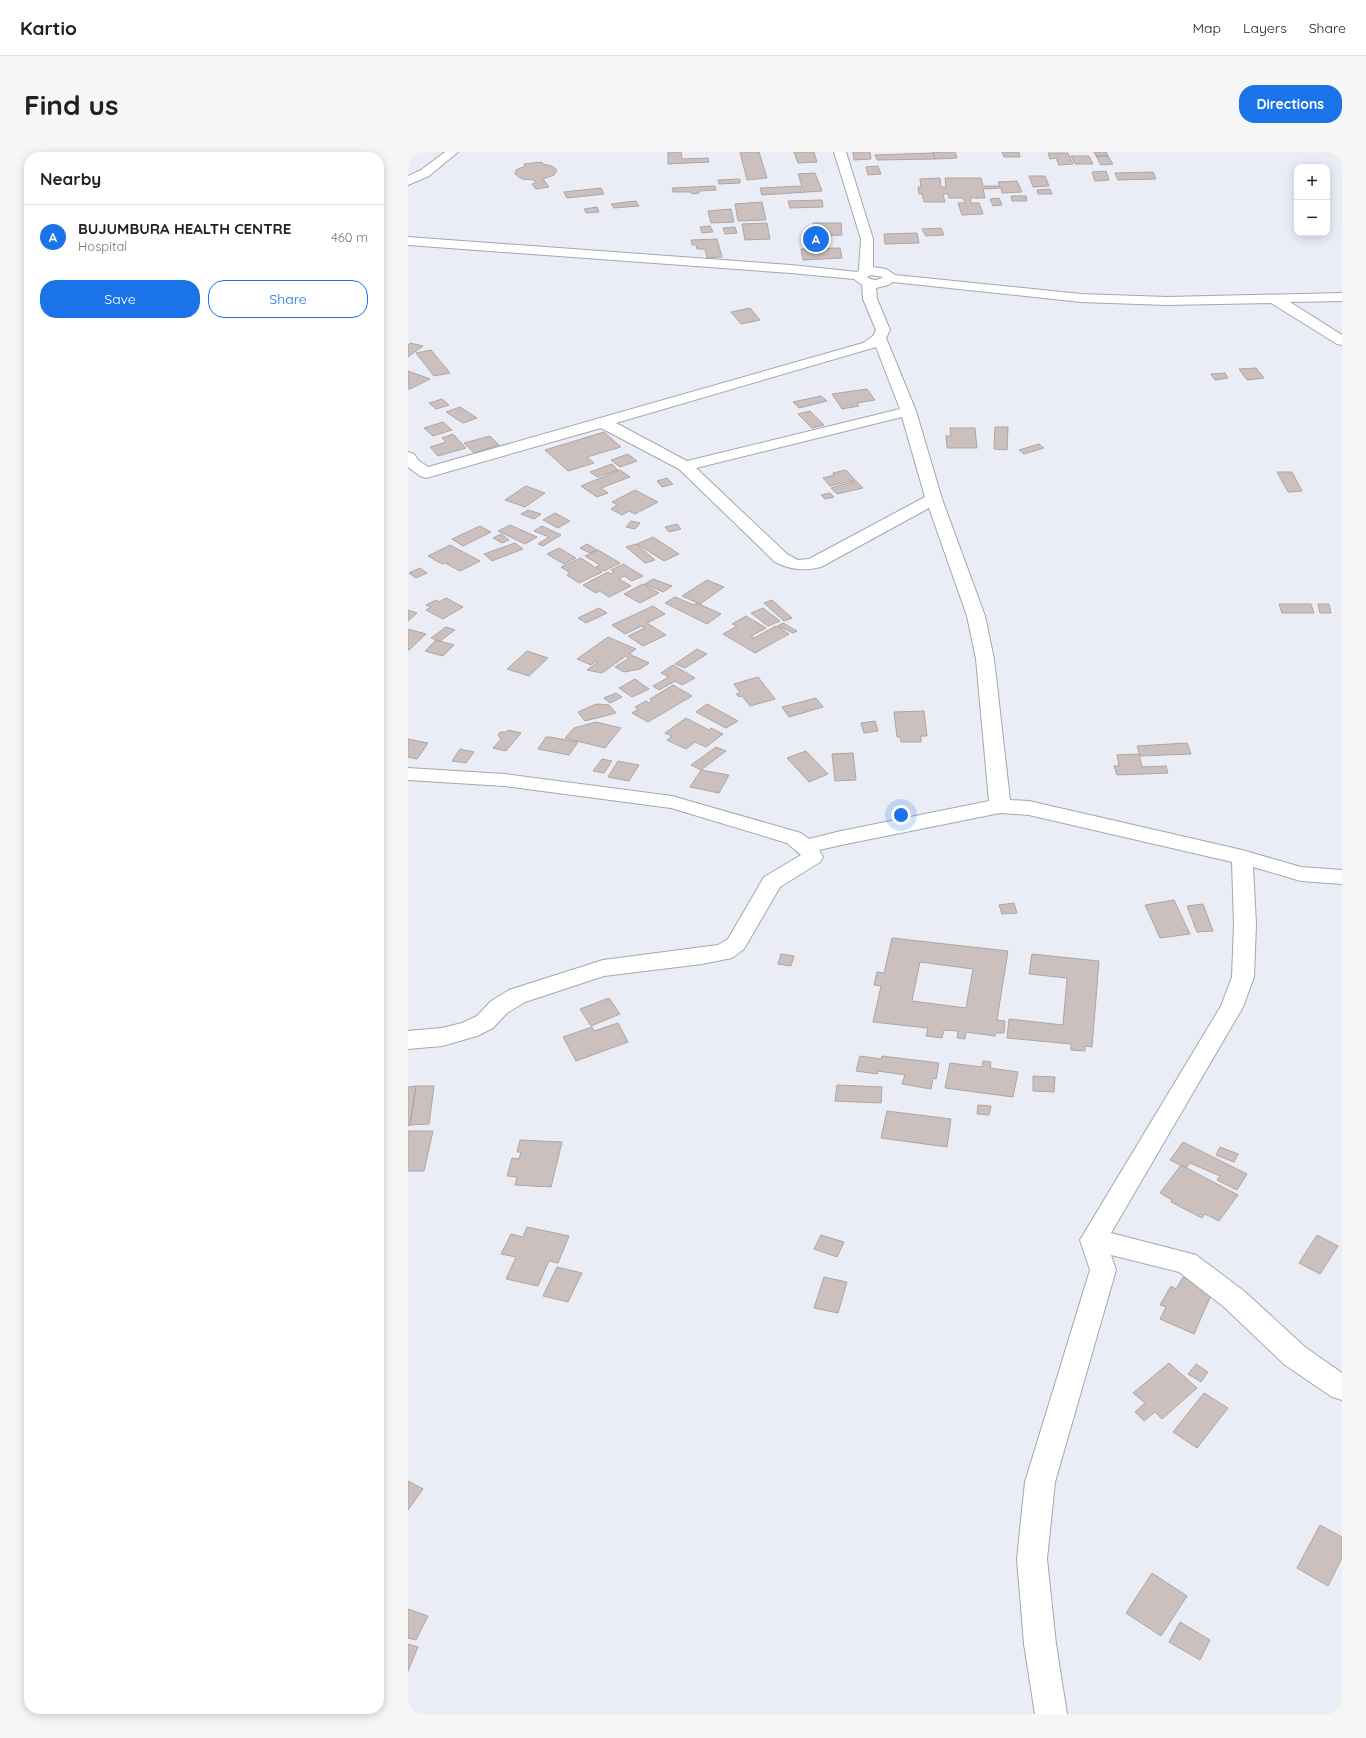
<!DOCTYPE html>
<html lang="en">
<head>
<meta charset="utf-8">
<style>
  :root { --surface:#fff; --page:#f6f6f6; --text:#202124; --muted:#757577; --line:#e0e0e0; --accent:#1a73e8 }
  body { margin:0; font-family:Quicksand,sans-serif; background:var(--page); color:var(--text) }
  .controls { position:absolute; right:12px; top:12px; display:grid; overflow:hidden; border-radius:8px; box-shadow:0 2px 10px #0003 }
  .controls button { width:36px; height:36px; display:grid; place-items:center; padding:0; border:0; border-bottom:1px solid var(--line); background:var(--surface); color:var(--text); font:20px sans-serif }
  .you { position:absolute; left:493px; top:663px; width:14px; height:14px; margin:-10px; border:3px solid #fff; border-radius:50%; background:#1a73e8; box-shadow:0 0 0 6px #1a73e833 }
  .badge { display:grid; place-items:center; width:26px; height:26px; border-radius:50%; background:var(--accent); color:#fff; font-size:13px; font-weight:700 }
  .pin { position:absolute; translate:-50% -50%; border:2px solid #fff; box-shadow:0 1px 4px #0006 }
  .list { margin:0; padding:0; list-style:none }
  h2 { display:flex; justify-content:space-between; align-items:center; height:52px; margin:0; padding:0 16px; font-size:17px }
  h2 small { font-size:13px; font-weight:400; color:var(--muted) }
  .list li { display:grid; grid-template-columns:26px 1fr auto; gap:12px; align-items:center; box-sizing:border-box; height:64px; padding:0 16px; border-top:1px solid var(--line) }
  .list b { display:block; font-size:15px; white-space:nowrap }
  .list p { margin:0; font-size:13px; white-space:nowrap; color:var(--muted) }
  .list em { font-size:13px; font-style:normal; color:var(--muted) }
  .actions { display:flex; gap:8px; padding:12px 16px }
  .actions a { flex:1; padding:9px 0; border:1px solid var(--accent); border-radius:16px; text-align:center; font-size:14px; color:var(--accent) }
  .actions .main { background:var(--accent); color:#fff }
  .map { position:relative; flex:none; width:934px; height:1562px; overflow:hidden; border-radius:16px }
  header { display:flex; align-items:center; gap:24px; box-sizing:border-box; height:56px; padding:0 20px; background:var(--surface); border-bottom:1px solid var(--line) }
  header strong { font-size:19px }
  nav { display:flex; gap:22px; margin-inline-start:auto; font-size:14px }
  .intro { display:flex; align-items:center; justify-content:space-between; box-sizing:border-box; height:96px; padding:0 24px }
  h1 { margin:0; font-size:28px }
  .button { padding:10px 18px; border-radius:16px; background:var(--accent); color:#fff; font-size:14px; font-weight:700 }
  main { display:flex; gap:24px; padding:0 24px }
  aside { flex:1; background:var(--surface); border-radius:16px; box-shadow:0 2px 10px #0003 }
  .map>svg:first-child { display:block }
  .building { fill:#cbc0be; stroke:#afa5a3; fill-rule:evenodd }
  .lines { fill:none; stroke-linecap:round; stroke-linejoin:round }
  .minor-casing { stroke:#a4a7af; stroke-width:2 }
  .minor { fill:#fff; fill-rule:evenodd }
</style>
</head>
<body>
<header>
<strong>Kartio</strong>
<nav><a>Map</a><a>Layers</a><a>Share</a></nav>
</header>
<div class="intro"><h1>Find us</h1><a class="button">Directions</a></div>
<main>
<aside>
<h2>Nearby<small></small></h2>
<ul class="list">
<li><span class="badge">A</span><div><b>BUJUMBURA HEALTH CENTRE</b><p>Hospital</p></div><em>460 m</em></li>
</ul>
<div class="actions"><a class="main">Save</a><a>Share</a></div>
</aside>
<div class="map">
<svg width="934" height="1562" viewBox="0 0 934 1562">
  <rect width="100%" height="100%" fill="#eaedf6"/>
  <path class="building" d="M260,0H273L274,7L300,6L301,10L260,12Z
    M332,0H351L359,26L339,28Z
    M386,0H406L409,10L390,11Z
    M445,0H462L463,7L446,8Z
    M525,0H547L549,6L527,7Z
    M594,0H611L612,5H596Z
    M686,0H698L700,4H688Z
    M525,1L527,7L469,8L467,3Z
    M640,1H660L665,12L651,13L648,6L642,7Z
    M663,4H681L685,12H667Z
    M688,4H700L705,12L693,13Z
    M134,10L135,12L144,14L149,18L146,23L135,27L141,35L128,37L124,32L128,31L126,28L114,27L107,22L108,18L117,14L116,12Z
    M470,14L473,22L460,23L458,15Z
    M698,19L701,28L687,29L684,20Z
    M745,20L748,27L710,28L707,21Z
    M407,21L414,39L354,43L352,36L394,34L390,22Z
    M621,24H637L641,34L625,35Z
    M532,26L533,35H538L537,26H573L575,34H592L590,30L609,29L614,40L594,41L593,36L575,37L577,46H562L563,51H571L575,62L554,63L550,51H557L555,46H541L540,42H535L537,50H516L514,42H511L510,35H513L512,27Z
    M332,27V31L311,32L310,28Z
    M307,34L308,38L291,39V41L284,42L283,40H265L264,36Z
    M193,36L196,42L159,46L156,40Z
    M642,37L644,42H630L629,38Z
    M603,44H618L619,49H604Z
    M591,46L594,53L585,54L582,47Z
    M414,48L415,55L382,56L380,49Z
    M228,49L231,54L206,56L203,52Z
    M354,50L358,68L330,69L327,52Z
    M189,55L191,60L178,61L176,57Z
    M323,57L326,70L303,71L300,59Z
    M359,71L362,87L337,88L334,72Z
    M405,71H433L434,83L405,84Z
    M302,74L305,80L294,81L292,75Z
    M327,75L329,81L317,82L315,76Z
    M533,76L536,83L518,84L514,77Z
    M509,81L511,91L477,92L476,82Z
    M309,87L314,105L299,106L297,97H289L288,93H284L283,88Z
    M432,96L434,106L395,108L393,97Z
    M342,156L352,168L333,172L323,160Z
    M2,191L15,194L0,205V193Z
    M23,198L42,221L26,224L8,201Z
    M848,216L856,226L839,228L831,217Z
    M0,219L22,227L2,237H0V230L2,229L0,228Z
    M817,221L820,226L807,228L803,222Z
    M459,237L467,248L449,251L451,254L434,257L424,242Z
    M413,244L419,249L391,256L385,250Z
    M34,247L41,253L28,257L21,251Z
    M52,255L69,266L55,271L38,260Z
    M402,259L416,273L404,276L390,262Z
    M35,270L44,278L25,284L16,276Z
    M587,275H600L599,298L586,297Z
    M542,276H567L569,296H539L538,284H543Z
    M196,280L213,295L179,305L186,311L160,319L137,298Z
    M45,282L58,296L30,304L22,295L38,290L34,286Z
    M82,284L91,293L66,301L56,291Z
    M631,292L636,296L616,302L611,298Z
    M220,302L229,309L212,315L203,308Z
    M204,312L210,318L189,325L182,320Z
    M212,318L222,325L193,336L200,341L189,345L173,334Z
    M438,318L447,328L422,334L415,326L426,323L425,321Z
    M869,320H884L894,339L880,340Z
    M259,326L265,332L254,335L249,329Z
    M448,329L455,336L429,342L423,336Z
    M118,334L137,341L117,355L97,348Z
    M227,338L250,350L227,362L221,359L214,363L203,357L209,353L204,350Z
    M422,341L426,345L417,347L413,343Z
    M120,358L133,362L126,367L113,362Z
    M147,361L162,369L150,376L135,368Z
    M223,369L232,371L227,377L218,375Z
    M269,372L273,377L261,380L257,375Z
    M102,373L129,385L117,392L90,379Z
    M72,374L83,380L55,394L44,387Z
    M134,374L153,383L135,394L130,392L141,385L126,379Z
    M93,382L101,388L94,391L85,386Z
    M245,385L271,402L256,409L229,392Z
    M107,391L115,397L84,409L76,402Z
    M179,392L189,398L182,401L172,396Z
    M228,392L247,408L237,411L218,395Z
    M42,393L72,409L52,419L37,411L34,412L20,404Z
    M151,396L168,406L156,412L139,402Z
    M190,398L212,411L196,419L188,415L192,413L177,404Z
    M173,406L194,420L171,431L159,423L162,421L153,415Z
    M215,412L235,424L224,429L216,424L211,427L223,434L201,445L192,439L188,441L175,433L200,420L203,422L206,420L203,418Z
    M12,416L19,421L8,426L1,421Z
    M245,427L264,434L255,440L237,432Z
    M299,428L316,435L292,452L274,444Z
    M235,432L251,441L232,451L216,442Z
    M267,445L286,453L289,451L313,462L299,472L257,451Z
    M38,446L55,455L35,467L18,458L23,455L18,453L28,448L31,450Z
    M364,448L384,466L376,469L356,451Z
    M871,452H903L906,461H874Z
    M910,452H921L923,461H912Z
    M245,454L257,462L239,471L258,483L235,494L220,484L237,476L234,474L217,482L204,473Z
    M191,456L199,461L178,471L170,466Z
    M355,456L372,469L360,474L343,461Z
    M0,458L9,461L0,469Z
    M338,464L358,476L343,484L346,486L368,474L381,482L347,501L315,482L329,474L324,472Z
    M375,471L389,479L385,481L370,474Z
    M38,475L47,478L32,489L23,486Z
    M0,477L18,482L1,498H0Z
    M200,485L228,497L221,502L241,511L232,517L216,520L207,515L221,506L218,504L194,521L179,518L190,510L188,509L183,513L169,507Z
    M28,488L46,493L35,504L17,499Z
    M289,497L299,502L277,516L267,512Z
    M119,499L140,506L121,524L99,517Z
    M265,513L287,526L274,533L267,529L251,538L245,534L261,525L253,521Z
    M350,525L367,547L342,554L334,544L331,545L328,542L332,541L326,532Z
    M227,527L241,537L224,545L211,536Z
    M265,533L284,544L240,570L224,561L230,557L227,555L238,549L241,551L244,549L242,547Z
    M208,541L214,545L202,551L196,546Z
    M408,546L415,555L381,565L374,555Z
    M188,552L201,553L208,561L177,569L170,560Z
    M299,552L330,569L318,576L288,560Z
    M516,559L519,584H513V590H493L492,585H489L486,560Z
    M278,566L301,578L303,576L315,582L298,595L287,590L278,597L259,588L264,584L257,581Z
    M467,569L470,579L456,581L453,571Z
    M188,570L213,576L197,596L157,586L166,576Z
    M100,578L113,581L98,599L85,596L93,587L90,583L92,580H98Z
    M138,585H142L170,590L161,603L130,597Z
    M0,587L20,591L9,607L0,605Z
    M779,591L783,602L732,604L729,594Z
    M308,595L318,599L293,618L283,613Z
    M52,597L66,600L58,611L44,609Z
    M398,599L420,622L401,630L379,606Z
    M445,601L448,628L427,629L424,602Z
    M731,602L734,615L758,614L760,621L709,623L706,614H711L709,603Z
    M194,607L204,609L196,621L185,619Z
    M210,609L231,613L221,629L200,625Z
    M293,618L321,623L311,641L282,635Z
    M766,748L782,782L752,786L737,753Z
    M606,751L609,761L594,762L591,753Z
    M795,752L805,779L789,780L779,754Z
    M484,786L600,799L589,868L597,869L596,881H588L587,884L558,880L557,887L549,886L550,879L536,878L534,886L518,884L520,876L465,870L473,834L466,833L469,820L476,821ZM512,810L565,817L558,856L504,849Z
    M373,802L386,804L383,814L370,812Z
    M624,802L691,809L684,895L677,894V899L663,898V892L599,886L601,867L655,873L659,826L621,822Z
    M201,846L212,862L183,874L172,857Z
    M210,871L220,890L168,909L155,885L184,875L186,879Z
    M452,904L473,907L474,904L531,911L528,927L525,926L523,937L494,932L497,923L470,919L469,922L448,919Z
    M575,909L583,910L582,916L610,920L605,945L537,936L542,911L574,915Z
    M625,924L647,925L646,940L625,939Z
    M429,933L474,935L473,951L427,949Z
    M8,934L2,973L0,974V935Z
    M8,934H26L21,972L2,973Z
    M570,953L583,954L581,963L569,962Z
    M479,959L543,967L539,995L473,986Z
    M0,979H25L16,1019H0Z
    M112,988L154,990L143,1035L107,1033L109,1025L99,1024L104,1006L111,1007L113,1000H109Z
    M775,990L839,1022L829,1038L809,1028L812,1024L782,1011L778,1016L762,1008Z
    M812,995L830,1002L826,1010L808,1003Z
    M773,1013L830,1043L811,1069L797,1062L794,1066L763,1050L764,1048L752,1041Z
    M119,1075L161,1084L150,1111L141,1109L130,1134L98,1127L108,1105L93,1102L103,1082L115,1085Z
    M413,1083L436,1090L429,1105L406,1097Z
    M909,1083L930,1094L912,1122L891,1111Z
    M149,1115L174,1121L160,1150L135,1144Z
    M416,1125L439,1130L430,1161L406,1156Z
    M775,1125L805,1139L786,1182L752,1167L758,1155L752,1153L763,1134L768,1137Z
    M761,1211L789,1236L754,1267L747,1260L736,1269L727,1260L737,1251L725,1241Z
    M788,1212L800,1220L793,1230L780,1222Z
    M796,1241L820,1256L789,1296L765,1280Z
    M0,1329L15,1337L0,1358Z
    M912,1373L934,1385V1406L920,1434L889,1416Z
    M744,1421L779,1444L753,1484L718,1461Z
    M0,1457L20,1464L8,1488L0,1486Z
    M772,1470L802,1488L792,1508L761,1490Z
    M0,1492L10,1495L0,1519Z"/>
  <g class="lines">
    <g class="minor-casing">
      <path id="minor" d="M37,0H50L21,24L0,33V24L13,18Z
        M426,0H438L465,87V115L478,117L487,123L673,142L759,145L934,141V149L882,150L934,183V193L929,192L863,151L759,153L673,150L485,130L480,133L468,136L469,147L482,178L478,186L508,259L534,347L577,464L586,507L602,648L621,649L834,698L893,715L934,718V732L893,729L845,715L848,772L846,825L835,855L703,1081L788,1103L836,1139L897,1195L934,1221V1248L924,1245L877,1213L816,1155L771,1120L703,1103L708,1118L647,1330L639,1407L648,1492L659,1562H627L616,1492L609,1407L617,1330L682,1118L672,1088L813,854L824,825L826,772L824,710L621,663L592,661L433,693L411,698L415,705L412,710L372,735L336,797L324,806L294,812L196,824L117,850L99,861L85,876L69,884L34,894L0,897V879L34,876L54,871L69,864L83,849L101,838L195,808L310,793L320,787L356,725L393,703L379,691L263,656L96,634L0,628V616L96,622L264,644L393,681L401,687L433,679L581,649L568,507L559,464L521,356L413,415C396,419 383,418 367,410L271,317L193,276L18,326L12,324L0,315V300L6,302L10,308L20,315L455,191L465,184L468,178L455,147L454,133L446,127L383,121L0,93V85L383,113L449,120L451,118L453,87ZM463,123L475,125C469,129 464,129 459,125ZM468,195L492,257L279,309L208,271ZM494,265L517,345L401,407L390,408L379,402L288,316Z"/>
    </g>
    <use href="#minor" class="minor"/>
  </g>
</svg>
<div class="controls">
<button>+</button>
<button>−</button>
</div>
<div class="you"></div>
<div class="pin badge" style="left:408px;top:87px">A</div>
</div>
</main>
</body>
</html>
